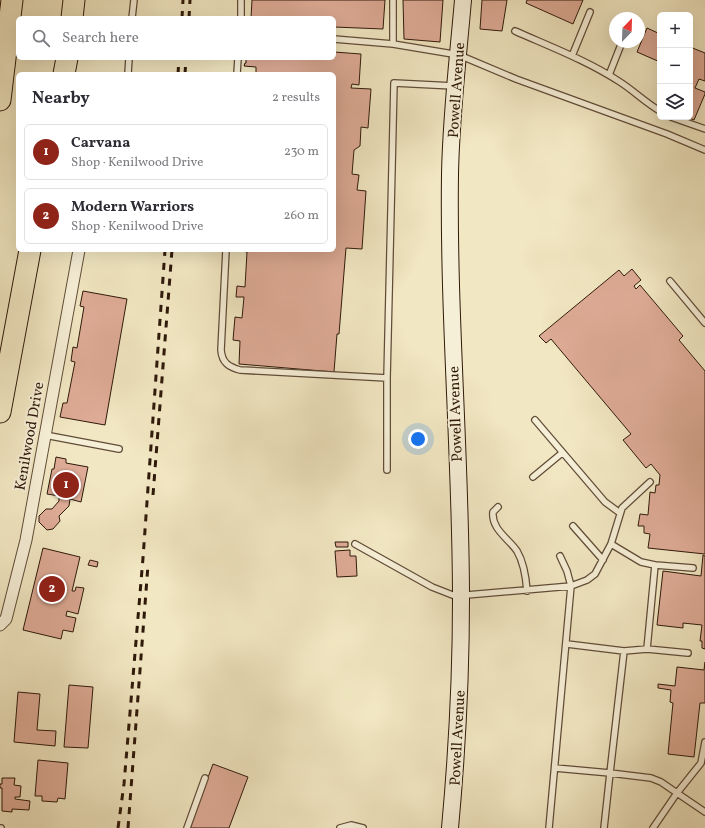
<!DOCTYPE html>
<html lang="en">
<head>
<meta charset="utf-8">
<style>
  :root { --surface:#fff; --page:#f2f2f3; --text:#2b2b33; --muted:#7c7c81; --line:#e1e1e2; --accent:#8f2418 }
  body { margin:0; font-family:Vollkorn,serif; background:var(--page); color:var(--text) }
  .controls { position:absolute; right:12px; top:12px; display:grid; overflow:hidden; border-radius:6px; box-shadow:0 4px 16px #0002 }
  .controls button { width:36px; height:36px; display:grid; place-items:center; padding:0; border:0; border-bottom:1px solid var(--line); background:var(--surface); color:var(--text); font:20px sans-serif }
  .compass { position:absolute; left:609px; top:12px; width:36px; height:36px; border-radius:50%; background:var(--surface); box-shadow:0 4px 16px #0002; rotate:23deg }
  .you { position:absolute; left:418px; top:439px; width:14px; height:14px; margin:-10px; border:3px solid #fff; border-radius:50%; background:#1a73e8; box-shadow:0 0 0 6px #1a73e833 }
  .badge { display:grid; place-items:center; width:26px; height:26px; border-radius:50%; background:var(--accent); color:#fff; font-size:13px; font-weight:700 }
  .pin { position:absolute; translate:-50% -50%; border:2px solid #fff; box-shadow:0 1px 4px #0006 }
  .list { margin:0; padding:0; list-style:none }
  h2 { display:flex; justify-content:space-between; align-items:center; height:52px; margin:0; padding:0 16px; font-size:17px }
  h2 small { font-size:13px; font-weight:400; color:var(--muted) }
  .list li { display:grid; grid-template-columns:26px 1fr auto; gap:12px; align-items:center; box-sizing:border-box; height:56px; margin:0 8px 8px; padding:0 8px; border:1px solid var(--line); border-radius:6px }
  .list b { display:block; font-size:15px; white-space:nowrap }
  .list p { margin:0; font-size:13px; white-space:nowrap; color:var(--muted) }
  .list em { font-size:13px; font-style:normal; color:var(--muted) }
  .icon { flex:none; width:22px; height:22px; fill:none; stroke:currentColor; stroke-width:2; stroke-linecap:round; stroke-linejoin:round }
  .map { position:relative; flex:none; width:705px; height:828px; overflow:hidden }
  .search { position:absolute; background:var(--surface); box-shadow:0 4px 16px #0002; left:16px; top:16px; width:320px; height:44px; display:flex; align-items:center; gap:10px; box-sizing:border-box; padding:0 14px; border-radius:6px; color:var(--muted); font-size:15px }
  .panel { position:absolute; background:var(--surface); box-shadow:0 4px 16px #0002; left:16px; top:72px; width:320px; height:180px; border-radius:6px }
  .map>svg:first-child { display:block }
  .building { fill:#deab96; stroke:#2f190a }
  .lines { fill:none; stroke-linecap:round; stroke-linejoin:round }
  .lane-casing { stroke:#604c38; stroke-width:8 }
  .street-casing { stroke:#604c38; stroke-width:13 }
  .secondary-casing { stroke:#2f190a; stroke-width:18 }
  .highway-casing { stroke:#2f190a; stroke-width:23 }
  .lane { stroke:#f6efd7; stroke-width:5.5 }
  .street { stroke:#f6efd7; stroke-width:11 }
  .secondary { stroke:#f6efd7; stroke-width:16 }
  .highway { stroke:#f1e7c2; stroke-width:21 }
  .rail { stroke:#2f190a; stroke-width:3; stroke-dasharray:7 7; stroke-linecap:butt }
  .labels { text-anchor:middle; stroke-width:4; stroke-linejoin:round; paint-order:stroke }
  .street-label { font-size:15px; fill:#2f190a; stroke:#f6efd7 }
</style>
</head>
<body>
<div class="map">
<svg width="705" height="828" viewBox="0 0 705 828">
  <rect width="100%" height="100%" fill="#f1e7c2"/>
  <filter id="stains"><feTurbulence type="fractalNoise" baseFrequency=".005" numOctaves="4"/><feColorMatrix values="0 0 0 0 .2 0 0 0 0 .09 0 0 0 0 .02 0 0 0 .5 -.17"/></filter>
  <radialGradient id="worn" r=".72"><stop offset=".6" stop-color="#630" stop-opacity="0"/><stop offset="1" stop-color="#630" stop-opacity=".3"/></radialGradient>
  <path class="building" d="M252,0H385L383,29L334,27V18H251Z
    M403,0H443L440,42L404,39Z
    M482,0H507L502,31L480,29Z
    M527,0H583L573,24L526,3Z
    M647,28L660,34V62L637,52Z
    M690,47L705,53V81L699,79L695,88L705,92V94L694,120L687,117H690Z
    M334,52L361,54L359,85L352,84L351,88L371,89L368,128L361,127L360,146L354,150L352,174L359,175L357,190L366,191L362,249L346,248L339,334H337L334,372L239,364L240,341L233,340L235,317L242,318L244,297H236L237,286L245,287L247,252L236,250H334V74H256V67L244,66L245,63H246V58H334Z
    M632,269L641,280L634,286L636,289L640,285L683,336L679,340L705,371V554L648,548L650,534L644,533V526H638L640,514L648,515L650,492L655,493L656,485H659L660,475L651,464L646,468L623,440L631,434L551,339L546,343L539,336L619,270L624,276Z
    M83,291L127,299L105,425L60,417L63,403H67L75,362L71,361L73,347L77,348L84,307L80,306Z
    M56,457L66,459V463L88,467L81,502L70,499L69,506L59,516L60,521L53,529L47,530L39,522V516L46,509H52L59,501V496L47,494L52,469H54Z
    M335,542H348V547H336Z
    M43,548L80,557L72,591H75L76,587L84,588L78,614L67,611L66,616L76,618L73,632L63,630L61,639L23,630Z
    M350,550V556H356L357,576L337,577L335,551Z
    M703,555L705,556V649L702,648V641H700L702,625L683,623V628L657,625L663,571L701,576Z
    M90,560L98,562L97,567L88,565Z
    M705,662V703H700L694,757L668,754L673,703L670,702L671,690L658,688V684L675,686L677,667L704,670Z
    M69,685L93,687L88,748L64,747Z
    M18,692L40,694L37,730L56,731L55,746L14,742Z
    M38,760L68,763L65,799L58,798L57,802L42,801V796H35Z
    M213,764L248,777L229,828H189Z
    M2,778H15L14,785L21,786L20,797H15V799L30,801L29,810L12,809V812L2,811V788H0V784H2Z"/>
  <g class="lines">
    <g class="lane-casing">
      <path id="lane" d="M393,0V44
        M132,18L134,0
        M241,18V0
        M515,31C551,47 588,61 620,82C634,91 646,103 660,111
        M334,39L393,44L459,55L516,79L667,134L705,150
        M572,56L590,12
        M128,74L129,58
        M237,74L238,58
        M609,75L622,42
        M671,117L705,129
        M226,250L221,350C222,363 229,367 240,370L387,378L394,83L454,86
        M670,281L705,323
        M387,378V470
        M535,420L605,502L620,513
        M45,435L119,449
        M533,477L562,453
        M498,507L493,512C491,529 509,539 517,551C524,563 526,577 527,591
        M573,526L603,560
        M355,544L432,587L455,596L571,586L587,580L595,574L611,544L622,508L650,482
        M560,556L567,571L571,586
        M655,565L693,568
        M567,644L624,651
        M647,649L688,653
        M705,742L701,763L677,793L705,812
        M555,768L610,773L624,651L647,649L655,565L641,562L611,544
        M0,828H1
        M187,828L205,778
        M340,828L351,825L363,828
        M549,828L571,586
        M604,828L610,773L651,778L661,782L677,793L653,828"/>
    </g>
    <g class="street-casing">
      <path id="street" d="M0,625L6,619L26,540L79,250"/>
    </g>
    <g class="secondary-casing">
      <path id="secondary" d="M450,828C457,752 461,676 461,599C461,458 448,316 450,174C451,116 458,58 463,0"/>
    </g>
    <g class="highway-casing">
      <path id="highway" d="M72,18L74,0
        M64,74L67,58
        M0,100L12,0
        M0,412L30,250"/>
    </g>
    <use href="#lane" class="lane"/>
    <use href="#street" class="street"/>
    <use href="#secondary" class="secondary"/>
    <use href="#highway" class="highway"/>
    <path class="rail" d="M182,18L183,0
      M189,18L190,0
      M178,74L179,58
      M185,74L186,58
      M153,495L172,250
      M118,828L124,784L143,558L165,250
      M128,828L148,565"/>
  </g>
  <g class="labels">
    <g class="street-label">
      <text transform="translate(456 90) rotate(-86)" y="5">Powell Avenue</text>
      <text transform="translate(455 414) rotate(-92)" y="5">Powell Avenue</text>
      <text transform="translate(29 436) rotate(-80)" y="5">Kenilwood Drive</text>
      <text transform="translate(457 738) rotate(-87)" y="5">Powell Avenue</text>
    </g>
  </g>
  <rect width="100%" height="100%" filter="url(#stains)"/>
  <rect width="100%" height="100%" fill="url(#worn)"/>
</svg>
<div class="controls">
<button>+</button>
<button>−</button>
<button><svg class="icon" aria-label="layers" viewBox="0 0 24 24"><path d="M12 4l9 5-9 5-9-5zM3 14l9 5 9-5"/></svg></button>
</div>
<svg class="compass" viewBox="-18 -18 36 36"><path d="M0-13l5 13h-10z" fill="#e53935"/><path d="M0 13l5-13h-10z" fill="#7c7c81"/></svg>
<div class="you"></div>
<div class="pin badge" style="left:66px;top:485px">1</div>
<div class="pin badge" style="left:52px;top:589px">2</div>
<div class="search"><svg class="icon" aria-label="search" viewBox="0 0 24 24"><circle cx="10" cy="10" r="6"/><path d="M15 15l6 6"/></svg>Search here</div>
<section class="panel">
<h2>Nearby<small>2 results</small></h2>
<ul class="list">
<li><span class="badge">1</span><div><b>Carvana</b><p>Shop · Kenilwood Drive</p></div><em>230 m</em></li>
<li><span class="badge">2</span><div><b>Modern Warriors</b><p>Shop · Kenilwood Drive</p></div><em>260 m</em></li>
</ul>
</section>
</div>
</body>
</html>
